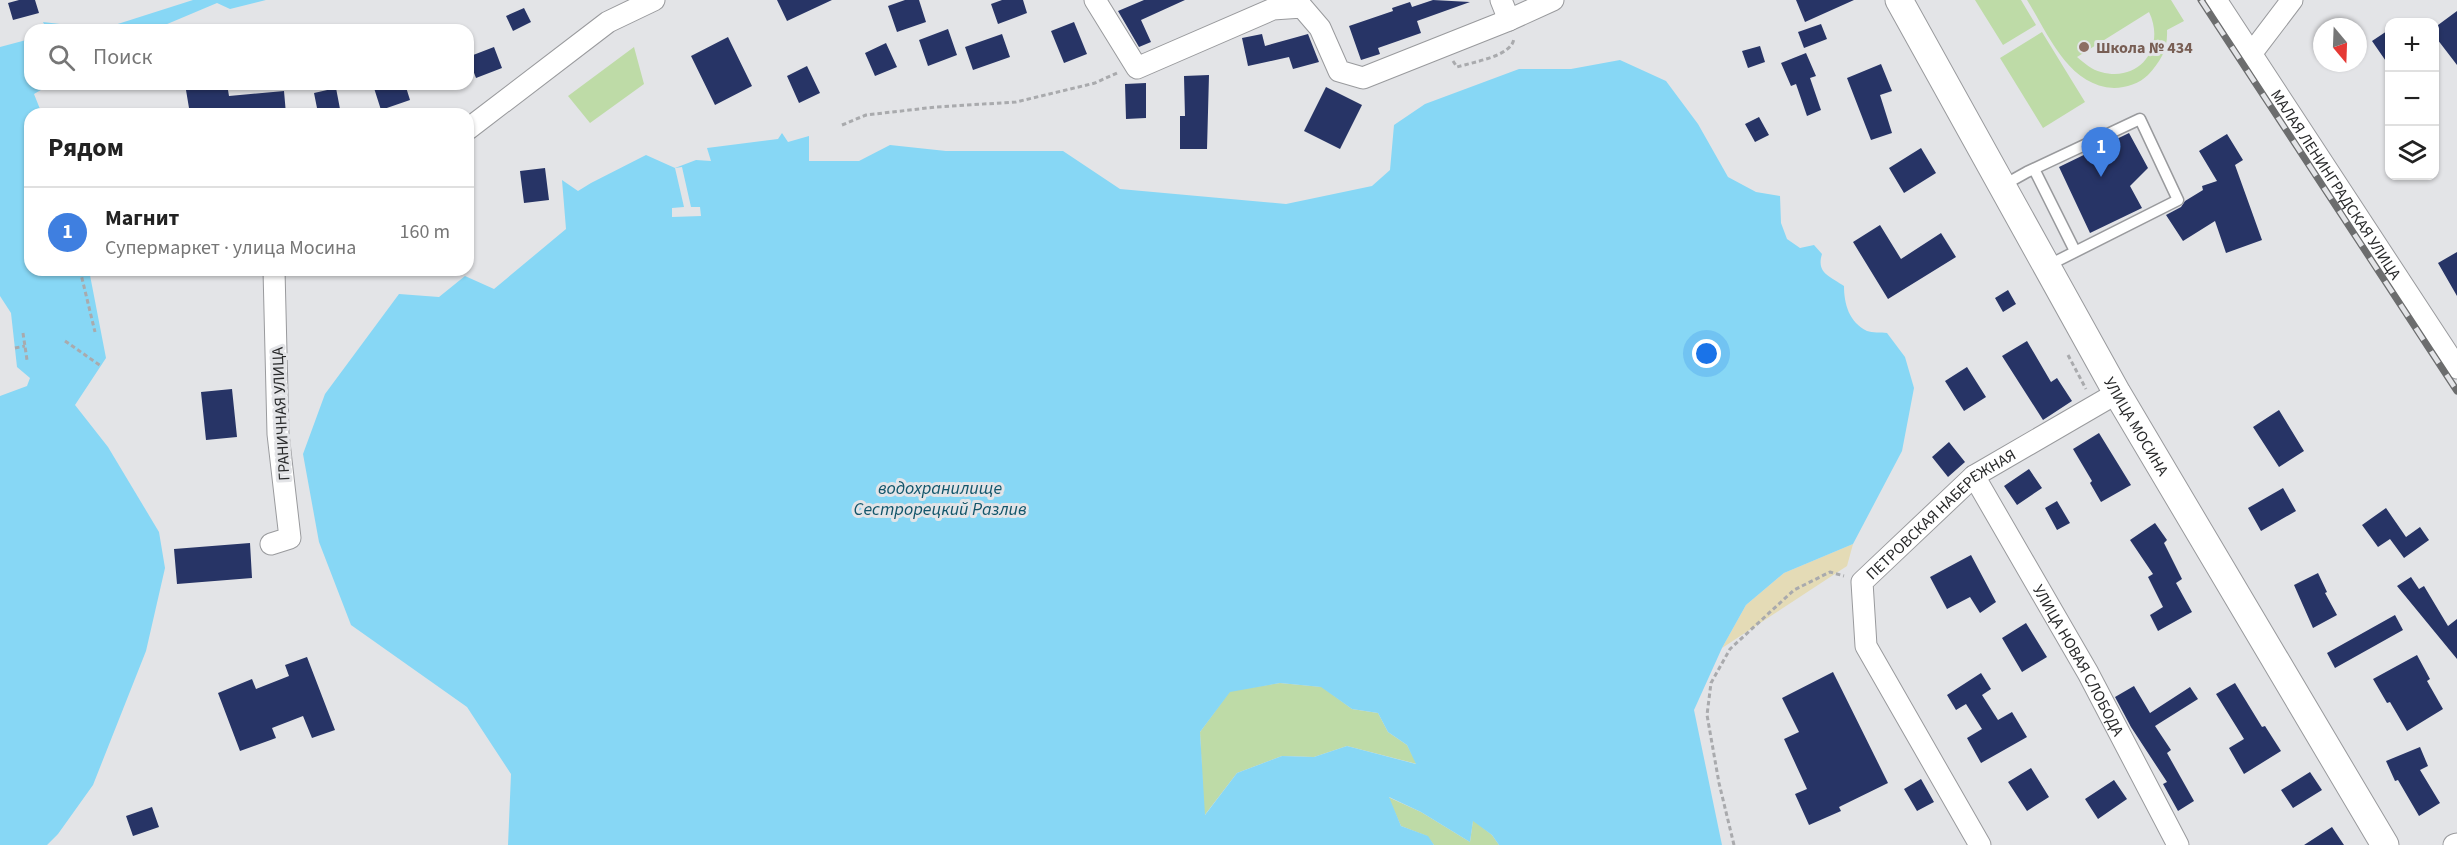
<!DOCTYPE html>
<html lang="ru">
<head>
<meta charset="utf-8">
<style>
  :root { --surface:#fff; --page:#f6f6f6; --text:#222; --muted:#767676; --line:#e0e0e0; --accent:#0d896c }
  body { margin:0; font-family:"Source Sans 3",sans-serif; background:var(--page); color:var(--text) }
  .controls { position:absolute; right:18px; top:18px; display:grid; overflow:hidden; border-radius:12px; box-shadow:0 2px 4px #0004 }
  .controls button { width:54px; height:54px; display:grid; place-items:center; padding:0; border:0; border-bottom:2px solid var(--line); background:var(--surface); color:var(--text); font:30px sans-serif }
  .compass { position:absolute; left:2313px; top:18px; width:54px; height:54px; border-radius:50%; background:var(--surface); box-shadow:0 2px 4px #0004; rotate:161deg }
  .you { position:absolute; left:1707px; top:354px; width:21px; height:21px; margin:-15px; border:4px solid #fff; border-radius:50%; background:#1a73e8; box-shadow:0 0 0 9px #1a73e833 }
  .badge { display:grid; place-items:center; width:39px; height:39px; border-radius:50%; background:var(--accent); color:#fff; font-size:20px; font-weight:700 }
  .pin { position:absolute; translate:-50% -50px; filter:drop-shadow(0 2px 3px #0008) }
  .pin::after { content:''; position:absolute; top:32px; width:21px; height:18px; background:inherit; clip-path:polygon(0 0,100% 0,50% 100%) }
  .list { margin:0; padding:0; list-style:none }
  h2 { display:flex; justify-content:space-between; align-items:center; height:78px; margin:0; padding:0 24px; font-size:26px }
  h2 small { font-size:20px; font-weight:400; color:var(--muted) }
  .list li { display:grid; grid-template-columns:39px 1fr auto; gap:18px; align-items:center; box-sizing:border-box; height:90px; padding:0 24px; border-top:2px solid var(--line) }
  .list b { display:block; font-size:22px; white-space:nowrap }
  .list p { margin:0; font-size:20px; white-space:nowrap; color:var(--muted) }
  .list em { font-size:20px; font-style:normal; color:var(--muted) }
  .icon { flex:none; width:33px; height:33px; fill:none; stroke:currentColor; stroke-width:2; stroke-linecap:round; stroke-linejoin:round }
  .map { position:relative; flex:none; width:2457px; height:845px; overflow:hidden }
  .search { position:absolute; background:var(--surface); box-shadow:0 2px 4px #0004; left:24px; top:24px; width:450px; height:66px; display:flex; align-items:center; gap:15px; box-sizing:border-box; padding:0 21px; border-radius:18px; color:var(--muted); font-size:22px }
  .panel { position:absolute; background:var(--surface); box-shadow:0 2px 4px #0004; left:24px; top:108px; width:450px; height:168px; border-radius:18px }
  .map>svg:first-child { display:block }
  .green { fill:#bedba7; fill-rule:evenodd }
  .sand { fill:#e4dbb6 }
  .water { fill:#87d7f5; fill-rule:evenodd }
  .pier { fill:#e3e4e7 }
  .building { fill:#273466 }
  .lines { fill:none; stroke-linecap:round; stroke-linejoin:round }
  .service-casing { stroke:#999a9d; stroke-width:13 }
  .minor-casing { stroke:#999a9d; stroke-width:23 }
  .tertiary-casing { stroke:#999a9d; stroke-width:29 }
  .path { stroke:#a9aaad; stroke-width:3; stroke-dasharray:4.5 3; stroke-linecap:butt }
  .service { stroke:#fff; stroke-width:10 }
  .minor { stroke:#fff; stroke-width:21 }
  .tertiary { stroke:#fff; stroke-width:27 }
  .rail-casing { stroke:#6c6d6e; stroke-width:7 }
  .rail { stroke:#e3e4e7; stroke-width:4.5; stroke-dasharray:14; stroke-linecap:butt }
  .education-dot { fill:#8d6e63; stroke:#e3e4e7; stroke-width:2 }
  .labels { text-anchor:middle; stroke-width:6; stroke-linejoin:round; paint-order:stroke }
  .education-label { font-size:16px; font-weight:bold; fill:#785e54; stroke:#e3e4e7; text-anchor:start }
  .street-label { font-size:16px; fill:#292a2b; stroke:#e3e4e7 }
  .water-label { font-size:18px; font-style:italic; fill:#12556a; stroke:#e3e4e7 }
</style>
</head>
<body>
<div class="map">
<svg width="2457" height="845" viewBox="0 0 2457 845">
  <rect width="100%" height="100%" fill="#e3e4e7"/>
  <path class="green" d="M1975,0H2021L2036,25L2003,45Z
    M2027,0H2171L2184,21L2167,30C2168,49 2161,61 2148,75C2140,83 2126,88 2114,88C2068,86 2049,35 2027,0ZM2149,12C2166,47 2140,83 2101,72C2092,70 2084,63 2077,57Z
    M2042,32L2085,102L2043,128L2000,58Z
    M634,47L644,84L590,123L568,96Z
    M1280,683L1322,687L1352,709L1378,713L1388,732L1407,745L1417,764L1347,746L1314,757L1282,756L1237,773L1204,816L1200,732L1230,691Z
    M1388,797L1421,812L1470,842L1473,820L1492,835L1499,845H1434L1427,836L1401,826Z"/>
  <path class="sand" d="M1853,544L1847,566L1722,648L1746,605L1784,573Z"/>
  <path class="water" d="M193,0H266L230,9L217,3L153,30H47L43,22L102,29Z
    M30,39V84H51L34,94L42,114H30V270H89L106,358L75,405L108,447L159,532L165,568L146,651L93,785L58,834L47,845H0V396L27,386L30,378L17,367L11,313L0,296V47Z
    M1620,60L1666,81L1698,124L1728,177L1756,192L1780,196L1781,223L1787,239L1800,248L1814,245L1822,254C1816,273 1830,276 1844,286C1844,304 1849,322 1867,331C1872,333 1881,332 1887,333L1905,357L1914,388L1902,451L1853,544L1784,573L1746,605L1722,648L1694,710L1722,845H1499L1492,835L1473,821L1470,842L1421,812L1389,797L1401,826L1428,836L1434,845H508L511,774L467,707L351,625L319,542L303,454L325,394L399,294L439,297L465,276L494,289L566,229L562,180L578,191L591,183L646,155L675,168L696,160L711,161L707,148L778,139L782,133L788,142L809,136V161H859L890,145L946,151H1063L1120,189L1286,204L1372,186L1390,170L1394,125L1425,104L1519,69H1571ZM1280,683L1321,687L1352,709L1378,713L1388,732L1407,745L1416,764L1347,746L1314,757L1282,756L1237,773L1205,815L1200,732L1230,692Z"/>
  <path class="pier" d="M682,167L691,207H700L701,216L672,217V208L684,207L675,168Z"/>
  <path class="building" d="M19,0H35L39,13L13,20L8,3Z
    M777,0H832L787,21Z
    M905,0H919L926,22L897,32L888,6Z
    M1002,0H1023L1027,13L998,24L991,4Z
    M1144,0H1185L1141,20L1151,42L1139,47L1118,11Z
    M1433,0L1470,2L1417,21L1421,33L1378,48L1380,54L1361,60L1349,26L1393,11L1392,8L1410,2L1412,7Z
    M1796,0H1854L1805,22Z
    M524,8L531,22L513,31L506,16Z
    M2457,11V65L2434,35V28Z
    M1074,22L1087,54L1064,63L1051,31Z
    M1821,24L1827,39L1804,48L1798,32Z
    M948,29L957,55L928,66L919,40Z
    M2390,29V67L2372,41Z
    M1002,34L1010,57L973,70L965,47Z
    M1262,34L1265,46L1308,34L1319,62L1293,69L1289,57L1248,66L1242,38Z
    M728,37L752,86L715,105L691,56Z
    M886,43L897,67L875,76L865,53Z
    M1760,46L1765,62L1748,68L1742,51Z
    M494,47L502,68L476,78L468,57Z
    M1806,53L1816,76L1810,78L1821,110L1807,116L1796,84L1791,86L1781,63Z
    M1881,64L1892,91L1880,95L1892,133L1871,140L1847,78Z
    M807,66L820,93L799,103L787,76Z
    M1209,75L1207,149H1180V116H1185L1184,76Z
    M1146,83V118L1126,119L1125,84Z
    M220,84H227L229,96L284,91L286,114H190L186,90Z
    M389,84H405L410,100L381,110L374,88Z
    M1326,87L1362,105L1340,149L1304,131Z
    M336,88L340,109L318,113L314,93Z
    M1759,117L1769,135L1755,142L1745,124Z
    M2129,133L2148,168L2130,186L2142,208L2090,233L2059,167Z
    M2227,134L2243,160L2235,165L2262,240L2226,253L2215,221L2183,241L2166,215L2181,207L2185,201L2203,190L2202,186L2217,181L2199,151Z
    M1921,148L1936,173L1904,193L1889,168Z
    M545,168L549,200L524,203L520,171Z
    M1880,225L1901,259L1941,233L1956,257L1888,299L1853,242Z
    M2457,252V296L2438,263Z
    M2008,290L2016,304L2003,312L1995,298Z
    M2027,341L2051,382L2057,378L2072,401L2043,420L2002,356Z
    M1967,367L1986,397L1964,411L1945,381Z
    M232,389L237,437L206,440L201,392Z
    M2279,410L2304,451L2279,467L2253,427Z
    M2099,433L2131,485L2101,502L2090,483L2092,481L2073,449Z
    M1949,442L1965,462L1948,477L1932,457Z
    M2029,469L2042,488L2017,505L2004,486Z
    M2283,488L2296,511L2261,531L2248,508Z
    M2057,501L2070,523L2057,530L2045,508Z
    M2386,508L2406,537L2420,527L2429,540L2404,558L2390,539L2378,547L2362,525Z
    M2155,523L2167,540L2164,543L2182,579L2176,583L2192,612L2158,631L2150,615L2163,607L2148,577L2153,574L2130,540Z
    M250,543L252,578L177,584L174,549Z
    M1971,555L1996,602L1980,613L1970,597L1947,609L1930,577Z
    M2318,573L2327,592L2325,593L2337,615L2313,628L2294,585Z
    M2411,577L2419,589L2424,586L2448,626L2457,619V659L2397,586Z
    M2395,615L2403,630L2335,668L2327,653Z
    M2026,623L2047,657L2022,672L2002,638Z
    M2417,655L2430,679L2427,681L2443,709L2407,731L2390,702L2387,703L2373,679Z
    M307,657L335,730L312,738L303,716L272,728L276,738L240,751L218,693L252,679L256,689L289,676L285,665Z
    M1833,672L1888,783L1839,807L1841,811L1809,825L1795,794L1807,789L1784,739L1799,732L1782,698Z
    M1981,673L1991,689L1982,695L1998,720L2012,712L2027,737L1981,763L1967,738L1982,729L1966,704L1956,710L1947,695Z
    M2235,683L2262,727L2265,726L2281,751L2244,774L2229,748L2244,739L2216,694Z
    M2134,686L2150,713L2190,687L2198,699L2155,726L2171,750L2167,753L2194,801L2178,811L2163,784L2167,782L2131,727L2115,697Z
    M2420,747L2428,766L2420,770L2440,803L2419,816L2398,780L2395,781L2386,761Z
    M2031,768L2049,797L2027,811L2008,782Z
    M2310,772L2322,790L2293,808L2281,790Z
    M1921,779L1934,802L1917,811L1904,789Z
    M2114,780L2127,799L2098,819L2085,799Z
    M152,807L159,827L133,836L126,816Z
    M2332,827L2344,845H2304Z"/>
  <g class="lines">
    <g class="service-casing">
      <path id="service" d="M2034,169L2075,251
        M2002,186L2027,172L2140,119L2178,200L2047,266"/>
    </g>
    <g class="minor-casing">
      <g id="minor">
        <path d="M1095,0L1137,68L1273,9L1302,7L1320,28L1339,71L1363,78L1509,20L1553,0"/>
        <path d="M1501,0L1509,20"/>
        <path id="s1" d="M2216,0L2457,368"/>
        <path d="M2251,54L2292,0"/>
        <path d="M468,129L608,22L654,0"/>
        <path id="s2" d="M1974,476L2088,673L2178,845"/>
        <path d="M271,544L290,538L278,434L274,270"/>
        <path id="s3" d="M1980,845L1866,646L1862,582L1974,476L2117,393"/>
        <path d="M2454,845L2457,844"/>
      </g>
    </g>
    <g class="tertiary-casing">
      <g id="tertiary">
        <path id="s4" d="M1899,0L2117,393L2385,845"/>
      </g>
    </g>
    <path class="path" d="M1453,61L1457,67C1473,62 1513,56 1514,38
      M842,125L866,115L936,107L1016,102L1095,83L1117,73
      M64,270L65,276
      M80,270L95,332
      M23,333L27,360
      M65,341L101,366
      M15,348L25,346
      M2068,355L2086,389
      M1734,845L1719,783L1707,715L1711,683L1730,649L1794,590L1830,572L1844,576"/>
    <use href="#service" class="service"/>
    <use href="#minor" class="minor"/>
    <use href="#tertiary" class="tertiary"/>
    <g class="rail-casing">
      <path id="rail" d="M2201,0L2457,391"/>
    </g>
    <use href="#rail" class="rail"/>
  </g>
  <circle class="education-dot" cx="2084" cy="47" r="6"/>
  <g class="labels">
    <g class="education-label">
      <text x="2096" y="53">Школа № 434</text>
    </g>
    <g class="street-label">
      <text dy="6" stroke="none"><textPath href="#s1" startOffset="220">МАЛАЯ ЛЕНИНГРАДСКАЯ УЛИЦА</textPath></text>
      <text transform="translate(280 414) rotate(-93)" y="6">ГРАНИЧНАЯ УЛИЦА</text>
      <text dy="6" stroke="none"><textPath href="#s4" startOffset="488">УЛИЦА МОСИНА</textPath></text>
      <text dy="6" stroke="none"><textPath href="#s3" startOffset="398">ПЕТРОВСКАЯ НАБЕРЕЖНАЯ</textPath></text>
      <text dy="6" stroke="none"><textPath href="#s2" startOffset="212">УЛИЦА НОВАЯ СЛОБОДА</textPath></text>
    </g>
    <g class="water-label">
      <text x="940" y="494">водохранилище<tspan x="940" dy="21">Сестрорецкий Разлив</tspan></text>
    </g>
  </g>
</svg>
<div class="controls">
<button>+</button>
<button>−</button>
<button><svg class="icon" aria-label="layers" viewBox="0 0 24 24"><path d="M12 4l9 5-9 5-9-5zM3 14l9 5 9-5"/></svg></button>
</div>
<svg class="compass" viewBox="-18 -18 36 36"><path d="M0-13l5 13h-10z" fill="#e53935"/><path d="M0 13l5-13h-10z" fill="#767676"/></svg>
<div class="you"></div>
<div class="pin badge" style="left:2101px;top:177px;background:#3f7fe0">1</div>
<div class="search"><svg class="icon" aria-label="search" viewBox="0 0 24 24"><circle cx="10" cy="10" r="6"/><path d="M15 15l6 6"/></svg>Поиск</div>
<section class="panel">
<h2>Рядом<small></small></h2>
<ul class="list">
<li><span class="badge" style="background:#3f7fe0">1</span><div><b>Магнит</b><p>Супермаркет · улица Мосина</p></div><em>160 m</em></li>
</ul>
</section>
</div>
</body>
</html>
